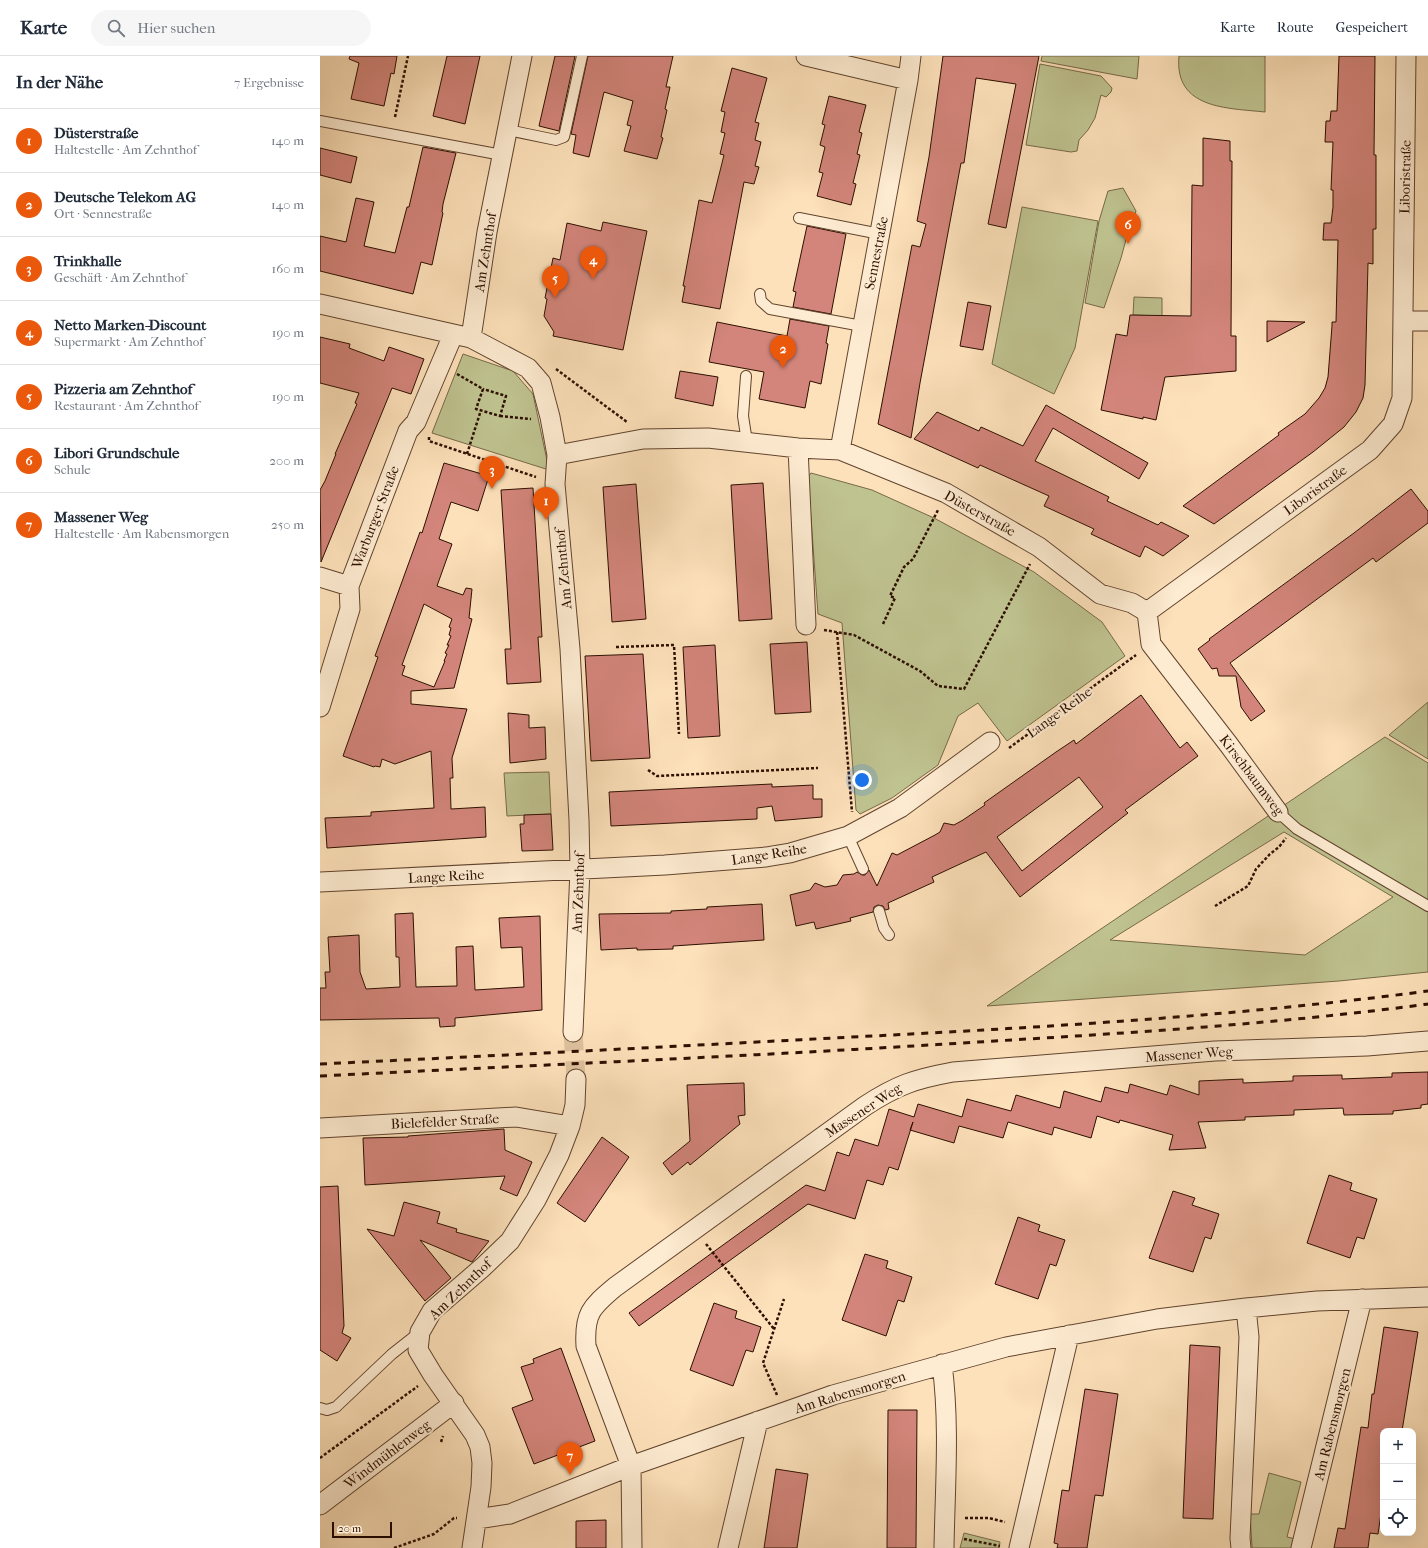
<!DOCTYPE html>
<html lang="de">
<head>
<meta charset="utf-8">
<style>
  :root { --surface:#fff; --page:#f6f6f7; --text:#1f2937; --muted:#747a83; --line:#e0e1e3; --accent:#ea580c }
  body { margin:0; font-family:"IM FELL French Canon",serif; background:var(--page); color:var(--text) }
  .controls { position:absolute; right:12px; bottom:12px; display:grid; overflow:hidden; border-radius:8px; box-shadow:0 4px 16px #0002 }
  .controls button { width:36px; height:36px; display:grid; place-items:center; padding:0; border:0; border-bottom:1px solid var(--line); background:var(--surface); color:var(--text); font:20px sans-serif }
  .scale { position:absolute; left:12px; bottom:10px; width:60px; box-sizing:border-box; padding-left:4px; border:2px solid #2d0f00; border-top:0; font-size:11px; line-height:14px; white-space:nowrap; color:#2d0f00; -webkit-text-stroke:3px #feecd2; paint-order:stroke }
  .you { position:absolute; left:542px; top:724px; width:14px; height:14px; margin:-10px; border:3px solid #fff; border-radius:50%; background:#1a73e8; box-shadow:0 0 0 6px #1a73e833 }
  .badge { display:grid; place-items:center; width:26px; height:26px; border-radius:50%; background:var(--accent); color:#fff; font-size:13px; font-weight:700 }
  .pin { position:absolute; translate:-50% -33px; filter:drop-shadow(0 1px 2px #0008) }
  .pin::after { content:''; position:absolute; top:21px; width:14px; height:12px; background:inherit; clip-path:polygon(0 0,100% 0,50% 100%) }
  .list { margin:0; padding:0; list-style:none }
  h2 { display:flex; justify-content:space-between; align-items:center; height:52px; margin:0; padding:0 16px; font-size:17px }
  h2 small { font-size:13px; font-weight:400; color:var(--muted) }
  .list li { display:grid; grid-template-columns:26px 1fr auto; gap:12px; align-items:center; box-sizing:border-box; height:64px; padding:0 16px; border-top:1px solid var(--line) }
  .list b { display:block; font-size:15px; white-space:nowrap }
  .list p { margin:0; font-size:13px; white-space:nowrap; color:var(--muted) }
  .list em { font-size:13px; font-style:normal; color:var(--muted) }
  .icon { flex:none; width:22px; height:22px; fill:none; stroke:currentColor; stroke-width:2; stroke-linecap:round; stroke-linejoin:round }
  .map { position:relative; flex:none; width:1108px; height:1492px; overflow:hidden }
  header { display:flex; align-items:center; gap:24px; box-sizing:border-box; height:56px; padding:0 20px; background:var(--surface); border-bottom:1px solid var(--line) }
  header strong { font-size:19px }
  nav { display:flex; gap:22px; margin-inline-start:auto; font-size:14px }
  .search { width:280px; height:36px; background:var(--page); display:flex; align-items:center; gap:10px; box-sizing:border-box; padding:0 14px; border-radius:22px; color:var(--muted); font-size:15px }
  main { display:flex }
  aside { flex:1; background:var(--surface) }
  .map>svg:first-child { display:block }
  .green { fill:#bfc390; stroke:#766948; fill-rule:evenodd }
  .building { fill:#d3857b; stroke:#2d0f00; fill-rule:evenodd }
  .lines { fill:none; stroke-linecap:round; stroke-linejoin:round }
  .street-tunnel { stroke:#dec29e; stroke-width:19; stroke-dasharray:19 10; stroke-linecap:butt }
  .lane-casing { stroke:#61442e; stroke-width:12 }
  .street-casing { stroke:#61442e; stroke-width:21 }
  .path { stroke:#2d0f00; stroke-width:2.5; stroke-dasharray:3 2; stroke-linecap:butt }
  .lane { stroke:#feecd2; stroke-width:10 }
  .street { stroke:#feecd2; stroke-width:19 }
  .rail { stroke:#2d0f00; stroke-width:3; stroke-dasharray:7 7; stroke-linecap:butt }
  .labels { text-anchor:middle; stroke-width:4; stroke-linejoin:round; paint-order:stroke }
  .street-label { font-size:14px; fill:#2d0f00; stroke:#feecd2 }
</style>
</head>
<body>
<header>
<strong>Karte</strong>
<div class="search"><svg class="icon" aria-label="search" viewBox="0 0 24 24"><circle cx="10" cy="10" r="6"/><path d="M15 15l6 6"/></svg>Hier suchen</div>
<nav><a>Karte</a><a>Route</a><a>Gespeichert</a></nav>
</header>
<main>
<aside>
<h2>In der Nähe<small>7 Ergebnisse</small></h2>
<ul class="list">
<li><span class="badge">1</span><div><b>Düsterstraße</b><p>Haltestelle · Am Zehnthof</p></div><em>140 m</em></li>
<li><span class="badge">2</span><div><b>Deutsche Telekom AG</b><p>Ort · Sennestraße</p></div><em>140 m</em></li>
<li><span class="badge">3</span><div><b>Trinkhalle</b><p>Geschäft · Am Zehnthof</p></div><em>160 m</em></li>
<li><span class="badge">4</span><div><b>Netto Marken-Discount</b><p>Supermarkt · Am Zehnthof</p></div><em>190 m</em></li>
<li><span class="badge">5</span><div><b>Pizzeria am Zehnthof</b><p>Restaurant · Am Zehnthof</p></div><em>190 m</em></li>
<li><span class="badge">6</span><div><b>Libori Grundschule</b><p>Schule</p></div><em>200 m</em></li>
<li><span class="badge">7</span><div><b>Massener Weg</b><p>Haltestelle · Am Rabensmorgen</p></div><em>250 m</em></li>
</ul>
</aside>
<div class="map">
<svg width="1108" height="1492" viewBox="0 0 1108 1492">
  <rect width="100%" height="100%" fill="#fde1ba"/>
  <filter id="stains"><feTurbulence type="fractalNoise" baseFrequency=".005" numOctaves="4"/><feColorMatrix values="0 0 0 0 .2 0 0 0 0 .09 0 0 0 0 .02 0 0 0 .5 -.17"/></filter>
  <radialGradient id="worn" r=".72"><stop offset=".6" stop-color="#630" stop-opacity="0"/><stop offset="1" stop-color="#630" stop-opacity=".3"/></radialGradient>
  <path class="green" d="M722,0H819L817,23L721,5Z
    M859,0H945V56C907,52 854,53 859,0Z
    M720,8L781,20L792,32L791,36L786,41L781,39L775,62L768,74L759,84L757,95L751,96L706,89Z
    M803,132L816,155L807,180L801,202L784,252L765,247L779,165L788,135Z
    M702,151L778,165L755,292L734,338L672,308Z
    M814,241L842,242V260L813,259Z
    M143,298L193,315L213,338L229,414L112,377Z
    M491,417L552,434L614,462L714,516L782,566L805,600L687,685L658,647L638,660L618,709L572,742L540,758L536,754L522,567L498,558L488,421Z
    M1108,646V703L1069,679Z
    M1065,681L1108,707V916L1019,925L667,950ZM964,776L1073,841L985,899L790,884Z
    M229,716L231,758L187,760L184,717Z
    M949,1417L981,1426L967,1481L976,1483L973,1492H932V1491L930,1458H939Z
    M644,1477L680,1486L679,1492H640Z"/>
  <path class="building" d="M30,0H77L74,18L71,17L64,50L31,43L39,7L29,3Z
    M127,0H160L145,68L113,60Z
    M235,0H255L239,75L219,70Z
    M268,0H353L346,31H350L345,53L347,54L341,81L343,82L337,103L304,95L311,70L307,69L313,45L284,36L269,101L253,97L256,79L251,78Z
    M623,0H719L686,172L668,168L696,28L656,22L644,107H641L600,327L591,382L558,368L592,189L600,191L606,168L597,165L609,101Z
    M1019,0H1055L1054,99H1056V173H1053V208L1048,207L1045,329L1043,342L1036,356L1024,371L993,396L894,468L863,450L959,379L958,377L985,358L999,342L1005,332L1008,321L1012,270V266H1016L1018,184H1003L1004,167H1011L1013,151V134H1011L1013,86H1005L1006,65H1010L1011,55H1017Z
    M412,12L447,22L435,66L439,67L435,84L441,86L435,110L439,111L434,128L424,126L400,253L362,246L365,230H363L379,144L392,147L404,99L400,98L405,77L401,76L405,56L401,55Z
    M509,40L546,49L539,76L542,77L537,98L540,99L533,127L536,128L531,149L497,140L503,117L499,116L505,91L500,89L505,69L502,68Z
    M883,82L910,85V105H912L911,280H916V315L845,321L836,364L823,361V363L781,354L796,278L807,280L810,259L871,260L872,129L883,130Z
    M103,91L136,97L123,148L122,156L123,157L112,209L101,206L93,238L0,215V180L26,186L36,142L54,146L44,190L75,197L87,151H89Z
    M0,92L37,101L31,127L0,119Z
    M283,166L327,175L303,294L233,280L234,276L224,260L227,243L225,242L233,202L240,204L247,167L281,175Z
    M487,170L526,178L511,258L473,251L476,236L473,235Z
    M648,246L671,250L663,294L640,290Z
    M470,263L509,270L506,287L508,288L501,328L490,325L485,352L439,343L444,316L389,306L397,266L467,280Z
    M947,265L985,266L947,286Z
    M0,281L30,288L29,292L64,305L69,291L104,303L91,338L72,332L1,506L0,434L5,425L16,398H15L37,348L35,347L39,337L0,327Z
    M360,315L398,321L393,350L355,342Z
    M726,349L828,407L819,423L733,372L715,405L789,441L787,445L838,469L841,466L869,480L843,500L825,490L820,501L771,478L774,473L724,450L729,440L660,409L658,412L594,383L617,356L659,375L661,371L703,390Z
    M124,407L169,420L158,455L131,446L119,483L132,488L117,530L143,539L146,532L152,533L149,562L152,563L134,632L91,635V648L147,653L132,702L133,722H130L131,753L165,751L166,781L7,792L5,762L51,760V756L114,752L111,695L75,708L62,703L60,711L55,710L54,711L23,700L58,601L55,600L100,476L102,477ZM104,548L132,563L129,571L131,572L129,579L131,580L127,589H129L125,597L127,598L124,605H125L114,631L82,619L85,610L82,609Z
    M443,427L452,563L419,565L411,429Z
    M316,428L326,563L292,566L283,431Z
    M213,432L222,581H218L221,626L187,628L185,593H191L181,434Z
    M1091,433L1108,455V467L1056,506L1053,502L910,607L945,655L931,665L921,651L916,620H899L897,612L892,613L878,593L890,584L889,583L1034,477Z
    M487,586L491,656L455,658L450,588Z
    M395,589L400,680L368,682L363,591Z
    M323,598L330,702L271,705L265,600Z
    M821,639L860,692L867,686L878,700L805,754L808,757L700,841L666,796L612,821L614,826L568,847L569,853L565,854L563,850L558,849L554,851L553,856L530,862L531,865L496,873L494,866L476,870L470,839L490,834L495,827L505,831L517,829L523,819L534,818L537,816L542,819H545L549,814L557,830L572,797L577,799L615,779L620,776L624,767L634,769L643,764L665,749L664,747L736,696L754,684L756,688ZM759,721L783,751L702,815L677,781Z
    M188,657L209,659V672L225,671L226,703L190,707Z
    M452,728V731L493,729V743H502V761L455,765L452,750L437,752V763L291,770L289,736Z
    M231,758L233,794L202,795L200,768H204V759Z
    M442,848L444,884L353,890V893L317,894V892L281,894L279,858L351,857V855L387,853V851Z
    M93,857L96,931L137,930L136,891L153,890L155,934L204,931L202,891L181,892L179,862L220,860L222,954L135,962V970L120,971L119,962L0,964V932H6L5,916H10L8,881L39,879L40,916L46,933L80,931L79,901H76L75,858Z
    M1108,1016V1048L1101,1049V1052L1073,1055V1058L1024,1059L1023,1052L974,1054V1059L925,1061V1064L878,1066L886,1092L849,1094L853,1079L800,1064L799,1067L777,1060L771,1082L734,1071L732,1079L688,1066L683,1082L639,1070L634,1087L590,1074L593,1066L578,1114L569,1111L563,1129L547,1124L535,1163L488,1148L319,1270L309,1257L486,1129L505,1135L517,1096L529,1100L535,1083L558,1090L569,1053L594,1061L598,1048L642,1061L647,1043L691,1055L696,1039L740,1052L744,1035L781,1046L785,1031L808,1037L810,1028L847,1039L850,1029L879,1039V1025L923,1023V1027L973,1025V1020L1022,1019V1023L1072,1021V1017Z
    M424,1027L425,1059L418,1060L420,1068L370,1109L368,1106L352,1119L343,1107L370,1085L367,1029Z
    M184,1073L185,1094L212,1106L197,1140L180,1133L185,1120L45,1129L43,1082L88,1081V1080Z
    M282,1081L309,1101L265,1166L237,1147Z
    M1009,1119L1032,1127L1030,1134L1057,1143L1044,1183L1037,1181L1030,1202L987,1187Z
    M18,1130L24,1270L22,1277L31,1282L17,1305L0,1294V1131Z
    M853,1135L875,1142L872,1149L899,1158L891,1183L885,1181L873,1216L829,1202Z
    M84,1146L120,1156L117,1167L137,1173L136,1176L169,1185L152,1206L100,1184L131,1222L105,1245L47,1173L74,1180Z
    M698,1161L720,1169L718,1175L745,1184L736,1210L730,1208L718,1243L675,1228Z
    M545,1198L568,1205L566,1212L592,1221L584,1246L578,1244L566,1280L522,1264Z
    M394,1247L417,1255L415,1262L441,1271L433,1296L426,1294L413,1330L370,1314Z
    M1064,1271L1098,1276L1082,1375H1063V1444L1058,1478L1050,1477L1048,1492H1014L1018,1472L1025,1473L1041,1371L1048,1372L1052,1338H1054Z
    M870,1289L900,1291L893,1463L863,1462Z
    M241,1292L275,1385L214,1408L192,1352L213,1344L201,1311L214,1307L213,1303Z
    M765,1333L798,1338L783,1440L775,1439L767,1492H737L738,1488L734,1487L742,1434L749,1435Z
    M568,1354H597L596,1492H567Z
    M456,1413L488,1418L477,1492H444Z
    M286,1464V1492H256V1465Z"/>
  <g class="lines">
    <path class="street-tunnel" d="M253,976L256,1023"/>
    <g class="lane-casing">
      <path id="lane" d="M0,65L182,99
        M188,74L236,84L244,81L262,0
        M479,162L560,178
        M440,238L441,245L450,253L542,270
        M426,320L423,360L427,386
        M958,756L977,773L1108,850
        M528,780L543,813
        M559,855L564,872L569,879
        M0,1352L7,1354L16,1351L72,1298L100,1276"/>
    </g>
    <g class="street-casing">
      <path id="street" d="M486,0L588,24
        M0,248L151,282L208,312L221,327L230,361L237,399L235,428L250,593L259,764L260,814L253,976
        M1083,265H1108
        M151,282L167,176L202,0
        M478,392L486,569
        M520,394L588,24L591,0
        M237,399L323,383L388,382L478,392L520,394L626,437L719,491L780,538L812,547L827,556
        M0,521L29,530
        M827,556L1050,394L1073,368L1082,342L1086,0
        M827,556L831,588L909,689L958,756
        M0,651L30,553L29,530L88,375L96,366L133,279
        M0,826L345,809L446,801L470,797L528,780L580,752L670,686
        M0,1072L196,1061L250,1070
        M622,1308C630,1369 625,1431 624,1492
        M0,1449L134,1347
        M157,1463L190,1458L311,1410L513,1339L686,1291L837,1263L926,1252L997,1245L1108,1241
        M152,1492L161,1431L162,1407L160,1391L155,1379L113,1319L98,1294L100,1276L112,1255L163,1211L190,1185L216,1144L239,1099L250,1070L255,1049L256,1023
        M312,1492L311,1410L266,1290C264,1258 271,1251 295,1231L545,1050C577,1029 595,1023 633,1016L895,995L1047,990L1108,985
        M408,1492L438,1365
        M699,1492L749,1279
        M921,1492L920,1482L929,1281L926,1252
        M981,1492L1042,1243"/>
    </g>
    <path class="path" d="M75,61L88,0
      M236,313L307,366
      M137,318L163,333L156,353L180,360L186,340L163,333
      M180,360L211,363
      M109,381V385L216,421
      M147,398L161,354
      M563,568L575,542L570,540L584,511L593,503L618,454
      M504,574L534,579L600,615L618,630L644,633L710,508
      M517,576L532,756
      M296,591L354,589L359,678
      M689,692L816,599
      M328,714L337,720L498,712
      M895,850L928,830L936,813L950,798L959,791L966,782
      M386,1188L454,1273
      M457,1339L443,1307L464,1243
      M121,1386L123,1380
      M0,1402L98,1330
      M645,1462H669L685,1466
      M644,1483L680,1490
      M74,1492L114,1478L134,1462H137"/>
    <use href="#lane" class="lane"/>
    <use href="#street" class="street"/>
    <path class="rail" d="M0,1008C171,1000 342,991 513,982C712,972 910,961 1108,935
      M0,1020C219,1009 439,1000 658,986C808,977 959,968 1108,948"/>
  </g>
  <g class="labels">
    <g class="street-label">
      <text transform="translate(1085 121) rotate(-89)" y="5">Liboristraße</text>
      <text transform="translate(165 196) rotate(-81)" y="5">Am Zehnthof</text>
      <text transform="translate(556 197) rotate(-79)" y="5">Sennestraße</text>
      <text transform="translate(995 434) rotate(-36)" y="5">Liboristraße</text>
      <text transform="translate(660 457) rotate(29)" y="5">Düsterstraße</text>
      <text transform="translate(55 461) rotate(-69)" y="5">Warburger Straße</text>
      <text transform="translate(243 513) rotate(-95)" y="5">Am Zehnthof</text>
      <text transform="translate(739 656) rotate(-36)" y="5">Lange Reihe</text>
      <text transform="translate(932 719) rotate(53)" y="5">Kirschbaumweg</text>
      <text transform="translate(449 798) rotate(-9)" y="5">Lange Reihe</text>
      <text transform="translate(126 820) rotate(-3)" y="5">Lange Reihe</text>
      <text transform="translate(258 837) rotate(-88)" y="5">Am Zehnthof</text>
      <text transform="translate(869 998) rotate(-4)" y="5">Massener Weg</text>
      <text transform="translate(543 1054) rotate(-33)" y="5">Massener Weg</text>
      <text transform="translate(125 1065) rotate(-3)" y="5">Bielefelder Straße</text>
      <text transform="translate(140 1233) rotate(-44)" y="5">Am Zehnthof</text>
      <text transform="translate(530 1336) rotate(-17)" y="5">Am Rabensmorgen</text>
      <text transform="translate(1012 1368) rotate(-76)" y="5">Am Rabensmorgen</text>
      <text transform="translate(67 1398) rotate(-37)" y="5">Windmühlenweg</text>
    </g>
  </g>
  <rect width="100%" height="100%" filter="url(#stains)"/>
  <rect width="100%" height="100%" fill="url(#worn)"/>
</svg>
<div class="controls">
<button>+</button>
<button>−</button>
<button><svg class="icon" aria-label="locate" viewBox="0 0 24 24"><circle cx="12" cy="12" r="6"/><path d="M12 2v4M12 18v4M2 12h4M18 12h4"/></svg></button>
</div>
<div class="scale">20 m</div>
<div class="you"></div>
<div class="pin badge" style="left:226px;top:464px">1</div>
<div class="pin badge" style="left:463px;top:312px">2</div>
<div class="pin badge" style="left:172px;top:433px">3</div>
<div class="pin badge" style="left:273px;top:223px">4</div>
<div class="pin badge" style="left:235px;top:242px">5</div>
<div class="pin badge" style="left:808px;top:188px">6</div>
<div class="pin badge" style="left:250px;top:1419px">7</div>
</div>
</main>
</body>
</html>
